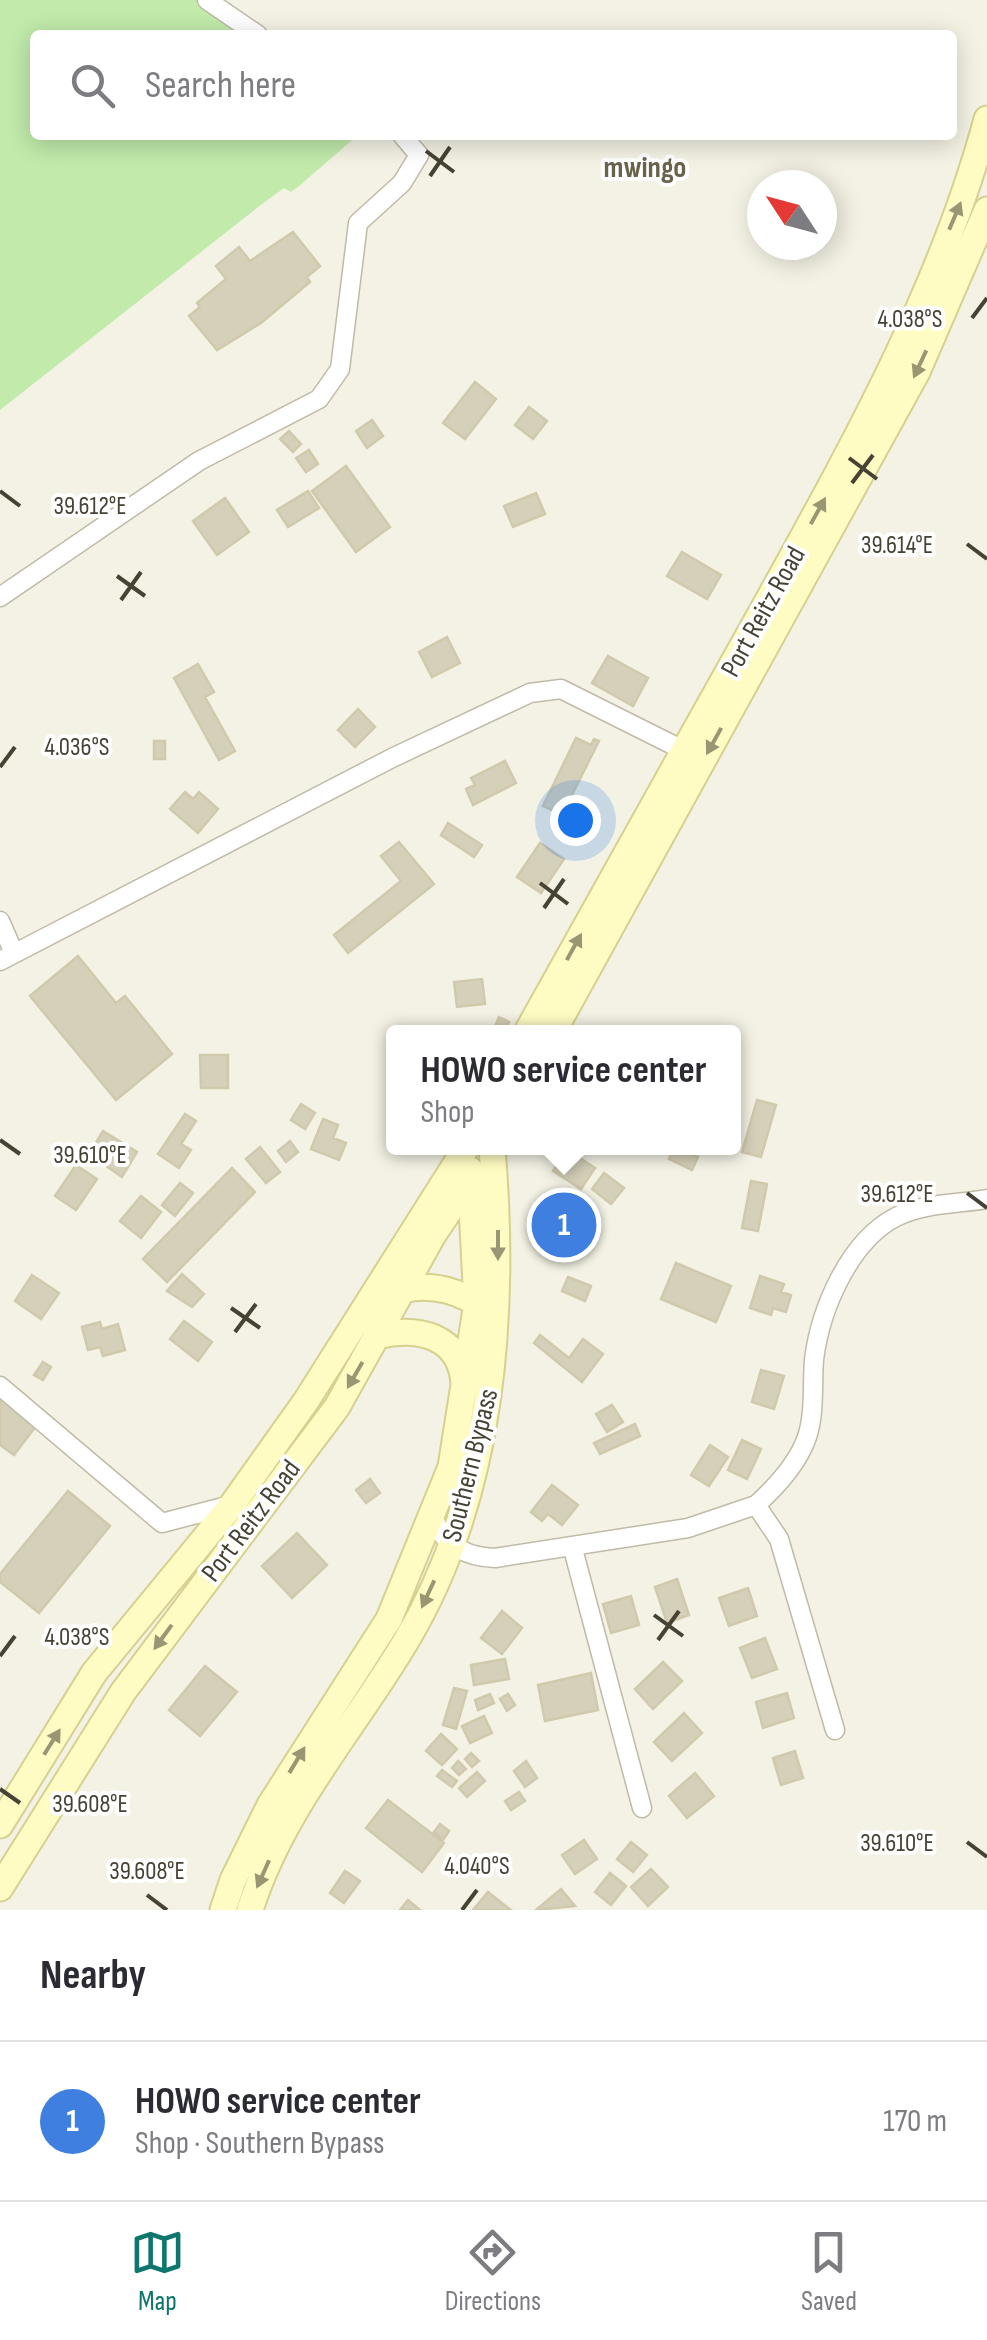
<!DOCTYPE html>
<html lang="en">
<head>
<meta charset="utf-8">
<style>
  :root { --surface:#fff; --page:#f7f7f7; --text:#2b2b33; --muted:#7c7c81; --line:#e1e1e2; --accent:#0f766e }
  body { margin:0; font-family:"Sofia Sans Condensed",sans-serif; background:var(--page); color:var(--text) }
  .compass { position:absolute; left:747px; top:170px; width:90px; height:90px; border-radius:50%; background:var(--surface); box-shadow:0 5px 25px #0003; rotate:306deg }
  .you { position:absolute; left:575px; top:820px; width:35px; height:35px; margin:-25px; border:8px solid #fff; border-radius:50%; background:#1a73e8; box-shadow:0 0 0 15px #1a73e833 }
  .badge { display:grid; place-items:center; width:65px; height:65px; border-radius:50%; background:var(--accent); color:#fff; font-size:32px; font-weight:700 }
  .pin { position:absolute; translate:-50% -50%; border:5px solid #fff; box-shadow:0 2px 10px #0006 }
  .popup { position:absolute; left:386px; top:1025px; width:355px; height:130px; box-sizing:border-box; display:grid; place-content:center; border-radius:10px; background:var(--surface); filter:drop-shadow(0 2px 8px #0005); font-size:32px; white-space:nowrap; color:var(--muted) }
  .popup b { font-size:38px; color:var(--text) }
  .popup::after { content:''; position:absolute; left:50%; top:100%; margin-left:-20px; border:20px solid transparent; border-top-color:var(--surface) }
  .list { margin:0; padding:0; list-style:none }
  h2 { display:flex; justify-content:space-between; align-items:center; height:130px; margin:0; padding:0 40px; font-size:42px }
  h2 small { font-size:32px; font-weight:400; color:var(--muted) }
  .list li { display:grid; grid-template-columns:65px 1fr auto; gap:30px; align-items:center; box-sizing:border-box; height:160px; padding:0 40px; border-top:2px solid var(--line) }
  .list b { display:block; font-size:38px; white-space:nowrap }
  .list p { margin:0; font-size:32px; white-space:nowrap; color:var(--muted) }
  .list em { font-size:32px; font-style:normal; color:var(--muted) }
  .icon { flex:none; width:55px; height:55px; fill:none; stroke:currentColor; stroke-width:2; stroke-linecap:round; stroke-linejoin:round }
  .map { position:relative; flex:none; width:987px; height:1910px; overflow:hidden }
  .search { position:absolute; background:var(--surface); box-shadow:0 5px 25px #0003; left:30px; right:30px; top:30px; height:110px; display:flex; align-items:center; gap:25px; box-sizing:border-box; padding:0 35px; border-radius:10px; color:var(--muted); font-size:38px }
  .sheet { height:290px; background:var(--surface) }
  nav { display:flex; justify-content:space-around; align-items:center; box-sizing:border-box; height:140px; border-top:2px solid var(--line); background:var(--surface); font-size:28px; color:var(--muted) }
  nav a { display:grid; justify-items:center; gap:5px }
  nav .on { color:var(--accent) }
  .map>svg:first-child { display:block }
  .grass { fill:#c1eaab }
  .building { fill:#d5d0b9; stroke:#d1c9ac; stroke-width:2.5 }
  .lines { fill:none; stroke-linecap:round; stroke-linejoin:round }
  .street-casing { stroke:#bfbba7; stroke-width:21 }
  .secondary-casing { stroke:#d6d191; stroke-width:29 }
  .street { stroke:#fff; stroke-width:18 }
  .secondary { stroke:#fffcc3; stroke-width:25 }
  .oneway { fill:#999674 }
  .ticks { fill:none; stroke:#464234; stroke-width:4 }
  .labels { text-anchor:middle; stroke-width:8; stroke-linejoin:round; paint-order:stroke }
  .street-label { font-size:28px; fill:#464234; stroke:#fff }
  .neighbourhood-label { font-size:30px; font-weight:bold; fill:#69634b; stroke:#fff }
  .ticks-label { font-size:25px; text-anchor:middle; fill:#464234; stroke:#fff; stroke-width:8; stroke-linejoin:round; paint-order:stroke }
</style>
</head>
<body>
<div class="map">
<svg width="987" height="1910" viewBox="0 0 987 1910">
  <rect width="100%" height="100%" fill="#f3f2e4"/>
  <path class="grass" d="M0,0H196L243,35H35V135H358L299,186L291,192L284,188L262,204L0,410Z"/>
  <path class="building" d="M293,232L320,266L307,277L310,282L261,323L217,350L189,316L200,307L197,303L226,279L216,266L239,247L250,261Z
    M475,382L496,399L465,439L443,423Z
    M529,407L547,421L533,439L515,425Z
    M372,420L383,436L367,448L356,431Z
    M289,431L301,444L293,452L280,439Z
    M309,450L318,464L306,472L296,458Z
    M346,466L390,527L356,552L312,491Z
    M308,491L319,508L288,527L277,510Z
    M536,493L545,514L513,527L504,506Z
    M225,498L249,532L217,555L193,521Z
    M682,552L721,575L707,599L667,576Z
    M447,637L460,663L432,677L419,652Z
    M608,656L648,678L633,706L592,683Z
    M198,664L214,692L205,697L235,751L219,760L174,678Z
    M358,709L375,727L355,747L338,730Z
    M576,738L591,745L594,739L599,741L562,815L543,806Z
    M154,741H165V759H154Z
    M505,761L516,783L473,805L466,789L475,785L471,778Z
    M185,792L193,799L199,792L218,809L198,833L170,809Z
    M448,823L482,845L474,857L441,835Z
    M399,842L434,884L348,953L334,935L401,881L381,856Z
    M540,843L564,859L541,893L517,877Z
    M78,956L116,1003L125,996L172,1054L116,1100L30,996Z
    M482,979L485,1004L457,1007L454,982Z
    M499,1017L509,1022L504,1032L494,1029Z
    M200,1055H228V1088H201Z
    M757,1100L776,1105L761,1157L742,1152Z
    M301,1104L315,1113L305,1129L291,1120Z
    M185,1114L196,1121L181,1144L191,1150L179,1168L158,1154Z
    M323,1119L338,1125L333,1138L346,1143L339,1160L311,1149Z
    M103,1131L137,1152L122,1177L89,1154Z
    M290,1141L298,1152L286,1162L278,1151Z
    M260,1147L280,1172L266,1183L246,1159Z
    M569,1148H586L580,1158L595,1168L581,1189L553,1171Z
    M675,1148L698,1157L692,1170L669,1159Z
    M76,1165L97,1179L76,1210L55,1196Z
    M232,1168L255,1192L167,1282L143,1259Z
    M604,1173L624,1188L611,1204L592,1189Z
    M751,1181L767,1184L758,1231L742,1228Z
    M180,1183L193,1193L175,1216L162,1205Z
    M562,1194L576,1203L569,1214L578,1220L564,1242L547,1231L562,1208L556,1203Z
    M141,1196L161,1212L141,1238L120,1221Z
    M676,1263L731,1286L716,1322L661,1299Z
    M182,1274L204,1294L192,1307L167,1291Z
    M32,1275L59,1293L41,1319L15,1301Z
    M760,1276L784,1284L781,1292L791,1295L786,1312L773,1308L771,1315L750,1308Z
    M568,1277L591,1286L585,1301L562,1291Z
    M184,1321L212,1342L198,1361L170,1339Z
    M100,1322L102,1329L118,1324L125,1350L103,1356L100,1347L88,1350L82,1327Z
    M540,1335L569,1358L583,1339L603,1354L582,1382L534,1343Z
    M43,1362L51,1367L43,1380L34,1375Z
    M761,1370L784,1376L774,1409L752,1402Z
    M0,1398L36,1426L14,1455L0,1445Z
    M612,1405L623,1422L607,1432L596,1414Z
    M635,1424L640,1436L600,1454L594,1443Z
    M742,1440L761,1449L747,1479L728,1470Z
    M710,1445L728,1457L709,1486L691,1475Z
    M370,1479L380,1493L366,1503L356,1490Z
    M552,1485L578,1505L562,1525L548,1514L542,1521L531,1512Z
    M68,1491L110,1526L39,1613L0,1582V1574Z
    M297,1533L327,1565L292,1598L262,1566Z
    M677,1579L689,1615L667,1623L655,1587Z
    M748,1588L757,1616L729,1626L719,1598Z
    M631,1596L639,1625L611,1633L603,1604Z
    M502,1611L522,1628L502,1654L481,1638Z
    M765,1638L777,1669L752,1678L740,1648Z
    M505,1659L509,1679L474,1685L471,1665Z
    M663,1662L682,1681L653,1709L635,1689Z
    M205,1666L237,1692L200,1736L169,1710Z
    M591,1673L598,1710L545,1721L538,1685Z
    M454,1688L467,1691L456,1729L443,1725Z
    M787,1693L794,1718L763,1728L756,1702Z
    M490,1694L494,1703L478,1710L475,1700Z
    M508,1694L515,1705L507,1711L500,1699Z
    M684,1713L702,1733L672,1761L654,1742Z
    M484,1716L492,1733L470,1743L462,1726Z
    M441,1734L457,1749L442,1765L426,1751Z
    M795,1751L803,1778L781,1785L773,1758Z
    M471,1753L479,1761L472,1767L465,1759Z
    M458,1761L466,1769L459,1775L452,1768Z
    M526,1761L537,1778L525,1787L514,1771Z
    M442,1770L457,1781L452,1787L437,1776Z
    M477,1772L485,1781L467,1797L459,1788Z
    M695,1773L714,1796L687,1818L669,1796Z
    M519,1792L525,1801L511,1810L505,1801Z
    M388,1800L444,1843L422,1872L366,1828Z
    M440,1824L449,1831L443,1840L434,1832Z
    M584,1840L597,1859L575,1874L562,1855Z
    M631,1842L647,1855L633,1872L617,1859Z
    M651,1869L668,1887L648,1906L631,1887Z
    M345,1871L360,1881L344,1903L330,1893Z
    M610,1873L626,1886L611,1905L595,1892Z
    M561,1889L575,1906L536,1910Z
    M488,1892L498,1900L511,1910H473Z
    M408,1900L420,1910H400Z"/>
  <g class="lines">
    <g class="street-casing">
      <path id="street" d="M207,0L258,35
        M0,597L199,461L319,399L340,369L358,223L402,183L419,155L402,135
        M0,921L14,953
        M0,961L392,758L530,693L561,689L685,751
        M0,1386L162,1523L231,1505
        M756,1505C776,1487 798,1463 807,1437C815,1413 812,1385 814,1360C820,1310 849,1241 896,1217C923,1203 958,1204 987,1199
        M434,1519C444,1546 467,1557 495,1558L688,1528L756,1505L779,1539L835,1730
        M573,1549L642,1808"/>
    </g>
    <g class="secondary-casing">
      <path id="secondary" d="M527,1032C608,886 691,741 771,595C855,443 942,287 987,119
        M553,1032L917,372L987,210
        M403,1290C432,1282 463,1292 487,1310
        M377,1336C417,1326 461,1335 464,1384
        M0,1825L94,1673L232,1505L306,1401L466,1148
        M0,1888L123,1692L337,1407L433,1235L471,1178
        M223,1910L233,1880L270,1805L389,1619L451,1467L477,1303L470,1170
        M250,1910C281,1810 353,1730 406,1641C494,1494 506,1314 492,1148"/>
    </g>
    <use href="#street" class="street"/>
    <use href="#secondary" class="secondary"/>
  </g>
  <defs><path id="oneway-solid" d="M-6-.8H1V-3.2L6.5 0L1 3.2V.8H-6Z" transform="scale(2.5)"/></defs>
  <g class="oneway">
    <use href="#oneway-solid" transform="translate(955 216) rotate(-67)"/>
    <use href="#oneway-solid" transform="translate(920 364) rotate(115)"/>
    <use href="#oneway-solid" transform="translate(818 511) rotate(-61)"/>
    <use href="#oneway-solid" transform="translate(714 741) rotate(119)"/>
    <use href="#oneway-solid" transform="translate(574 947) rotate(-61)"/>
    <use href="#oneway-solid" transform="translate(498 1245) rotate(90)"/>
    <use href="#oneway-solid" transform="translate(355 1375) rotate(120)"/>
    <use href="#oneway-solid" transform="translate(428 1594) rotate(115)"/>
    <use href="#oneway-solid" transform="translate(163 1637) rotate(126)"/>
    <use href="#oneway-solid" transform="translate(52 1742) rotate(-58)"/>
    <use href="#oneway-solid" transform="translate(297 1760) rotate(-59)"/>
    <use href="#oneway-solid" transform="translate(263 1874) rotate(114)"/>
  </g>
  <path class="ticks" d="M426,151L454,172M430,176L450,147M972,318L987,298M849,458L877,479M852,483L873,455M0,491L20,506M967,544L987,559M117,576L145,596M121,600L141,572M0,767L15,747M540,883L568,904M544,908L564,879M0,1140L20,1154M967,1193L987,1208M231,1308L260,1328M235,1332L256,1304M654,1615L683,1636M658,1640L679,1611M0,1656L15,1636M0,1789L20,1803M967,1842L987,1857M147,1895L167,1910M462,1910L477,1890"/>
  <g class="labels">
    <g class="street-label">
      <text transform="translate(762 611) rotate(-61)" y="10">Port Reitz Road</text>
      <text transform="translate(469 1465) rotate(-76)" y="10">Southern Bypass</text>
      <text transform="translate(250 1520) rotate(-53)" y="10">Port Reitz Road</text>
    </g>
    <g class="neighbourhood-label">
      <text x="645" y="177">mwingo</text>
    </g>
  </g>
  <g class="ticks-label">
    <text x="910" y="327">4.038°S</text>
    <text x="90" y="514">39.612°E</text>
    <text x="897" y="553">39.614°E</text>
    <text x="77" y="755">4.036°S</text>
    <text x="90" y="1163">39.610°E</text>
    <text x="897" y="1202">39.612°E</text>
    <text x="77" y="1645">4.038°S</text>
    <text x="90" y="1812">39.608°E</text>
    <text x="897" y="1851">39.610°E</text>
    <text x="477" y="1874">4.040°S</text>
    <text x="147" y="1879">39.608°E</text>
  </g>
</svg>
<svg class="compass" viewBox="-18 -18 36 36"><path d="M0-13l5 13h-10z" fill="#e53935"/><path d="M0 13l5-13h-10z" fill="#7c7c81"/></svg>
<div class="you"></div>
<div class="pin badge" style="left:564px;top:1225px;background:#3f7fe0">1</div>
<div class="popup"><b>HOWO service center</b>Shop</div>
<div class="search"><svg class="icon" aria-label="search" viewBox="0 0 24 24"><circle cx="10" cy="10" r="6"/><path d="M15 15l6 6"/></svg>Search here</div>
</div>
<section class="sheet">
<h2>Nearby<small></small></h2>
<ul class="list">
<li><span class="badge" style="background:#3f7fe0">1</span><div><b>HOWO service center</b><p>Shop · Southern Bypass</p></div><em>170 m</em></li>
</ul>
</section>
<nav>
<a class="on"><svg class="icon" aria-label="map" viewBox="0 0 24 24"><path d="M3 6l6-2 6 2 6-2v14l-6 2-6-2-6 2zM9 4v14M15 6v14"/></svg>Map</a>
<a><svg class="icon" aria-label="directions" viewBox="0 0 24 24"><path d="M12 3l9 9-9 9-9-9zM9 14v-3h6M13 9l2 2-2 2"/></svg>Directions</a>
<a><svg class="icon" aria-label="saved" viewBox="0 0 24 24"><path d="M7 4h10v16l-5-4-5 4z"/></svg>Saved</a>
</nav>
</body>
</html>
